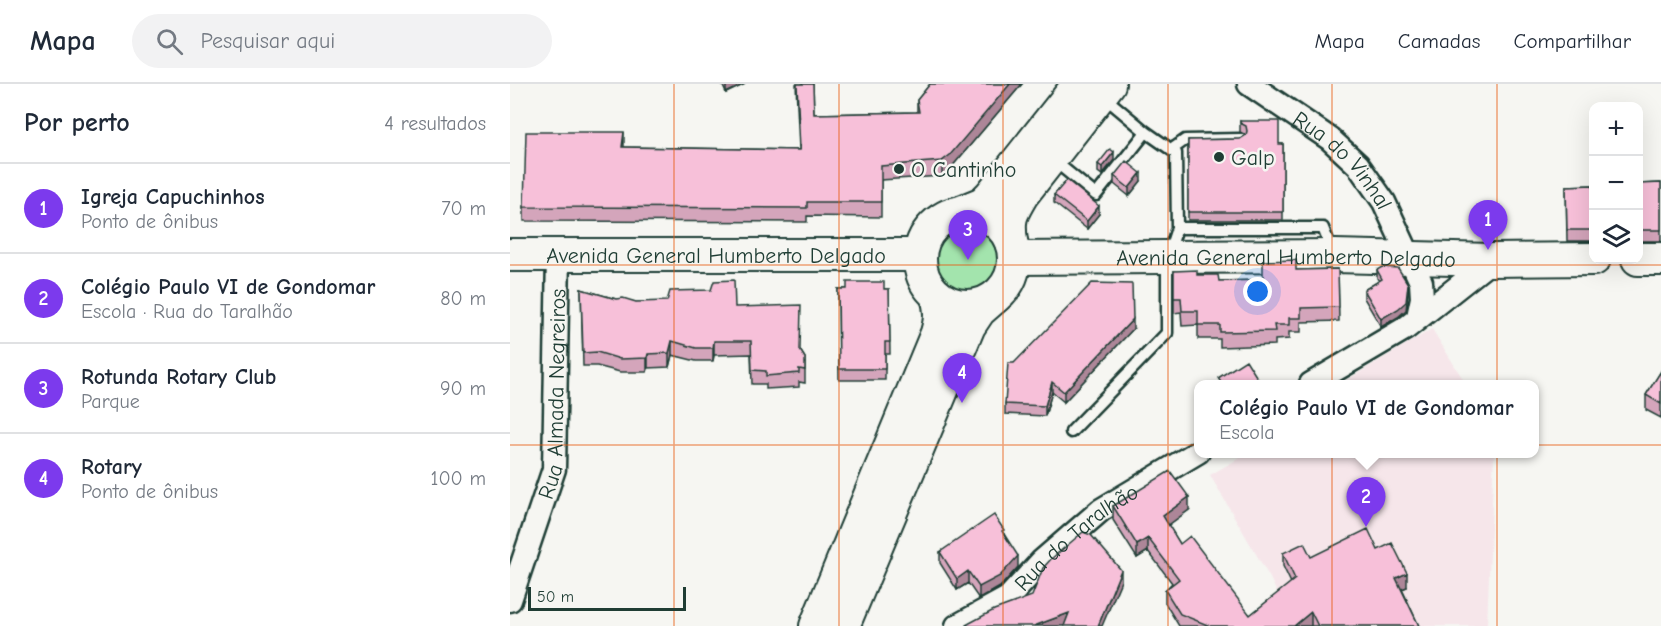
<!DOCTYPE html>
<html lang="pt">
<head>
<meta charset="utf-8">
<style>
  :root { --surface:#fff; --page:#f2f2f3; --text:#1f2937; --muted:#747a83; --line:#e0e1e3; --accent:#7c3aed }
  body { margin:0; font-family:"Comic Neue",sans-serif; background:var(--page); color:var(--text) }
  .controls { position:absolute; right:18px; top:18px; display:grid; overflow:hidden; border-radius:12px; box-shadow:0 6px 24px #0002 }
  .controls button { width:54px; height:54px; display:grid; place-items:center; padding:0; border:0; border-bottom:2px solid var(--line); background:var(--surface); color:var(--text); font:30px sans-serif }
  .scale { position:absolute; left:18px; bottom:15px; width:158px; box-sizing:border-box; padding-left:6px; border:3px solid #1f3d34; border-top:0; font-size:16px; line-height:21px; white-space:nowrap; color:#1f3d34; -webkit-text-stroke:4px #f6f6f2; paint-order:stroke }
  .you { position:absolute; left:748px; top:208px; width:21px; height:21px; margin:-15px; border:4px solid #fff; border-radius:50%; background:#1a73e8; box-shadow:0 0 0 9px #1a73e833 }
  .badge { display:grid; place-items:center; width:39px; height:39px; border-radius:50%; background:var(--accent); color:#fff; font-size:20px; font-weight:700 }
  .pin { position:absolute; translate:-50% -50px; filter:drop-shadow(0 2px 3px #0008) }
  .pin::after { content:''; position:absolute; top:32px; width:21px; height:18px; background:inherit; clip-path:polygon(0 0,100% 0,50% 100%) }
  .popup { position:absolute; left:684px; top:296px; width:345px; height:78px; box-sizing:border-box; display:grid; place-content:center; border-radius:12px; background:var(--surface); filter:drop-shadow(0 2px 4px #0005); font-size:20px; white-space:nowrap; color:var(--muted) }
  .popup b { font-size:22px; color:var(--text) }
  .popup::after { content:''; position:absolute; left:50%; top:100%; margin-left:-12px; border:12px solid transparent; border-top-color:var(--surface) }
  .list { margin:0; padding:0; list-style:none }
  h2 { display:flex; justify-content:space-between; align-items:center; height:78px; margin:0; padding:0 24px; font-size:26px }
  h2 small { font-size:20px; font-weight:400; color:var(--muted) }
  .list li { display:grid; grid-template-columns:39px 1fr auto; gap:18px; align-items:center; box-sizing:border-box; height:90px; padding:0 24px; border-top:2px solid var(--line) }
  .list b { display:block; font-size:22px; white-space:nowrap }
  .list p { margin:0; font-size:20px; white-space:nowrap; color:var(--muted) }
  .list em { font-size:20px; font-style:normal; color:var(--muted) }
  .icon { flex:none; width:33px; height:33px; fill:none; stroke:currentColor; stroke-width:2; stroke-linecap:round; stroke-linejoin:round }
  .map { position:relative; flex:none; width:1151px; height:542px; overflow:hidden }
  header { display:flex; align-items:center; gap:36px; box-sizing:border-box; height:84px; padding:0 30px; background:var(--surface); border-bottom:2px solid var(--line) }
  header strong { font-size:28px }
  nav { display:flex; gap:33px; margin-inline-start:auto; font-size:21px }
  .search { width:420px; height:54px; background:var(--page); display:flex; align-items:center; gap:15px; box-sizing:border-box; padding:0 21px; border-radius:33px; color:var(--muted); font-size:22px }
  main { display:flex }
  aside { flex:1; background:var(--surface) }
  .map>svg:first-child { display:block }
  .built { fill:#f6e6ea }
  .green { fill:#a3e4ad; stroke:#619070; stroke-width:1.5 }
  .lines { fill:none; stroke-linecap:round; stroke-linejoin:round }
  .lane-casing { stroke:#1f3d34; stroke-width:15 }
  .street-casing { stroke:#1f3d34; stroke-width:27 }
  .secondary-casing { stroke:#1f3d34; stroke-width:36 }
  .lane { stroke:#f6f6f2; stroke-width:10 }
  .street { stroke:#f6f6f2; stroke-width:22 }
  .secondary { stroke:#f6f6f2; stroke-width:32 }
  .wall { fill:#d4a5bb; stroke:#1f3d34; stroke-width:1.5 }
  .shaded-wall { fill:#ad8698; stroke:#1f3d34; stroke-width:1.5 }
  .building { fill:#f7c0d9; stroke:#1f3d34; stroke-width:1.5 }
  .grid { fill:none; stroke:#e8590c; stroke-width:1.5; stroke-opacity:0.55 }
  .poi-dot { fill:#1f3d34; stroke:#f6f6f2; stroke-width:2 }
  .labels { text-anchor:middle; stroke-width:5; stroke-linejoin:round; paint-order:stroke }
  .poi-label { font-size:22px; fill:#1f3d34; stroke:#f6f6f2; text-anchor:start }
  .street-label { font-size:22px; fill:#1f3d34; stroke:#f6f6f2 }
</style>
</head>
<body>
<header>
<strong>Mapa</strong>
<div class="search"><svg class="icon" aria-label="search" viewBox="0 0 24 24"><circle cx="10" cy="10" r="6"/><path d="M15 15l6 6"/></svg>Pesquisar aqui</div>
<nav><a>Mapa</a><a>Camadas</a><a>Compartilhar</a></nav>
</header>
<main>
<aside>
<h2>Por perto<small>4 resultados</small></h2>
<ul class="list">
<li><span class="badge">1</span><div><b>Igreja Capuchinhos</b><p>Ponto de ônibus</p></div><em>70 m</em></li>
<li><span class="badge">2</span><div><b>Colégio Paulo VI de Gondomar</b><p>Escola · Rua do Taralhão</p></div><em>80 m</em></li>
<li><span class="badge">3</span><div><b>Rotunda Rotary Club</b><p>Parque</p></div><em>90 m</em></li>
<li><span class="badge">4</span><div><b>Rotary</b><p>Ponto de ônibus</p></div><em>100 m</em></li>
</ul>
</aside>
<div class="map">
<svg width="1151" height="542" viewBox="0 0 1151 542">
  <rect width="100%" height="100%" fill="#f6f6f2"/>
  <filter id="ink" filterUnits="userSpaceOnUse"><feTurbulence type="fractalNoise" baseFrequency=".0167" numOctaves="2"/><feDisplacementMap in="SourceGraphic" scale="12" xChannelSelector="R" yChannelSelector="G"/><feConvolveMatrix kernelMatrix="1 2 1 2 8 2 1 2 1" color-interpolation-filters="sRGB"/></filter>
  <g filter="url(#ink)">
    <path class="built" d="M922,245L956,300H830Z
      M732,370H984L977,542H783L760,494L700,391L733,372Z"/>
    <path class="green" d="M426 174a32 32 0 1 1 64 0a32 32 0 1 1-64 0Z"/>
    <g class="lines">
      <g class="lane-casing">
        <path id="lane" d="M593,12L636,48L666,69L667,144
          M661,66L675,56L730,55
          M542,75L586,111L636,48
          M561,348L657,249V174L667,144H813L823,169"/>
      </g>
      <g class="street-casing">
        <g id="street">
          <path id="s1" d="M739,0L820,55L848,81L874,118L911,198L912,214L908,233"/>
          <path d="M801,300L896,244L982,176"/>
          <path id="s2" d="M0,516L44,385L48,171"/>
          <path id="s3" d="M447,542L498,514L532,477L591,426L688,368"/>
        </g>
      </g>
      <g class="secondary-casing">
        <g id="secondary">
          <path d="M451,128L473,119L481,111L569,0"/>
          <circle cx="457" cy="175" r="47"/>
          <path d="M501,158C498,135 500,131 512,111L599,0"/>
          <path id="s4" d="M0,171H410"/>
          <path id="s5" d="M504,174L825,172L982,176L1084,175"/>
          <path d="M1128,175H1151"/>
          <path d="M306,542L427,249C431,235 431,226 427,212"/>
          <path d="M333,542L459,242L469,227L485,213"/>
        </g>
      </g>
      <use href="#lane" class="lane"/>
      <use href="#street" class="street"/>
      <use href="#secondary" class="secondary"/>
    </g>
    <path class="wall" d="M212,0H235L216,9Z
      M286,0H303L304,30L407,28V16L420,0H512L440,85L432,92L371,96V133L297,132V138L14,137V123L114,63L289,66Z
      M730,37L769,60H773V136H678V56L730,55L736,51L730,48Z
      M604,76L592,91L588,88V80Z
      M604,92L631,97L619,112L604,100Z
      M1151,99V157H1128V100Z
      M1083,101V157H1057L1056,102Z
      M544,111L589,130L577,145L544,119Z
      M828,185L829,237L791,238V248H779V255L765,256V261L710,263V255H688V241L672,242L671,228L664,229V187L709,197L753,196L786,186Z
      M867,186L898,208L896,226L888,233L871,243L854,214V206L869,197L867,194Z
      M71,205L106,215L126,218L225,223L290,266L295,274V299L289,298V303L256,305V300H242L241,270L204,271L203,277H186L162,271L159,283L138,284L137,288H110L87,282H73Z
      M328,205H379L380,270H375V296H329Z
      M623,245L554,318L542,308L535,332L495,330V320L504,279Z
      M1151,287V334L1136,326V311Z
      M603,422L679,426L658,441L670,460L740,531L781,499L773,482V469L801,473L868,466L897,503L892,505L909,542H669L655,519V506L662,499L638,467L627,474L603,436Z
      M494,450L508,483L490,503L469,515L458,499L447,506L430,479V468Z"/>
    <path class="shaded-wall" d="M216,0H235L216,9Z
      M500,0H512L440,85L432,92V77Z
      M114,48V62L112,77V63Z
      M604,68V76L592,91V83Z
      M631,89V97L619,112V104Z
      M589,122V130L577,145V137Z
      M898,200V208L896,226L888,233L871,243V235Z
      M623,235V245L554,318V308Z
      M162,257V271L159,283V269Z
      M204,257V271L203,277V264Z
      M138,270V284L137,288V274Z
      M542,298V308L535,332V322Z
      M679,413V426L653,445V432Z
      M638,454V467L627,474V461Z
      M508,472V483L490,503L469,515V503Z
      M611,486V497L592,542H588Z
      M458,487V499L447,506V495Z
      M897,489V503L886,507V494Z
      M801,528V542H784Z
      M559,529L555,542H524Z"/>
    <path class="building" d="M287,0H303L304,30L409,28L407,16L420,0H500L440,71L432,77L371,82V118H297V124L14,123L16,48H114L112,63L290,66Z
      M730,37H769V60H773V128H678V56L730,55L736,51L737,47L736,42L730,39Z
      M600,65L604,68L592,83L588,80Z
      M616,77L631,89L619,104L604,92Z
      M557,96L589,122L577,137L544,111Z
      M1151,99V146H1128V100Z
      M1083,101V146H1057L1056,102Z
      M786,176V186L828,185L829,223L791,224V234H779V241H764L765,247L710,248V241H688V227H672L671,214H664V187L687,186V191H708L709,197L753,196V177Z
      M872,183L888,184L898,200L896,218L888,225L871,235L854,206L872,195L867,186Z
      M224,196L225,223L291,221L290,266L295,274V286L289,285V289L256,292V287L242,286L241,257H204L203,264H186L162,257L159,269L138,270L137,274L110,275L87,268L73,269L71,205L106,215L113,214L126,218L157,217L160,207L201,206L204,197Z
      M337,198H374V205H379L380,258H375V285H329L328,205H337Z
      M582,199L622,200L623,235L554,308L542,298L535,322L495,320L498,279H504Z
      M736,276L751,300H712L708,294Z
      M1151,287V320L1136,311Z
      M660,387L679,413L653,432L670,460L680,452L740,531L785,495L773,469L794,459L801,473L858,445L868,466L882,459L897,489L886,494L909,542H808L801,528L784,542H700L670,530L655,506L669,495L638,454L627,461L603,422Z
      M484,431L494,446L492,447L508,472L490,492L469,503L458,487L447,495L430,468Z
      M573,448L581,451L611,486L588,542H554L559,529L524,542H456V541L484,526L522,512L533,484L541,475Z"/>
  </g>
  <path class="grid" d="M164,0V542M329,0V542M493,0V542M658,0V542M822,0V542M987,0V542M0,181H1151M0,361H1151"/>
  <g class="poi-dot">
    <circle cx="709" cy="73" r="6"/>
    <circle cx="389" cy="85" r="6"/>
  </g>
  <g class="labels">
    <g class="poi-label">
      <text x="721" y="81">Galp</text>
      <text x="401" y="93">O Cantinho</text>
    </g>
    <g class="street-label">
      <text dy="8" stroke="none"><textPath href="#s1" startOffset="122">Rua do Vinhal</textPath></text>
      <text dy="8" stroke="none"><textPath href="#s4" startOffset="206">Avenida General Humberto Delgado</textPath></text>
      <text dy="8" stroke="none"><textPath href="#s5" startOffset="272">Avenida General Humberto Delgado</textPath></text>
      <text dy="8" stroke="none"><textPath href="#s2" startOffset="213">Rua Almada Negreiros</textPath></text>
      <text dy="8" stroke="none"><textPath href="#s3" startOffset="150">Rua do Taralhão</textPath></text>
    </g>
  </g>
</svg>
<div class="controls">
<button>+</button>
<button>−</button>
<button><svg class="icon" aria-label="layers" viewBox="0 0 24 24"><path d="M12 4l9 5-9 5-9-5zM3 14l9 5 9-5"/></svg></button>
</div>
<div class="scale">50 m</div>
<div class="you"></div>
<div class="pin badge" style="left:978px;top:166px">1</div>
<div class="pin badge" style="left:856px;top:443px">2</div>
<div class="popup"><b>Colégio Paulo VI de Gondomar</b>Escola</div>
<div class="pin badge" style="left:458px;top:176px">3</div>
<div class="pin badge" style="left:452px;top:319px">4</div>
</div>
</main>
</body>
</html>
